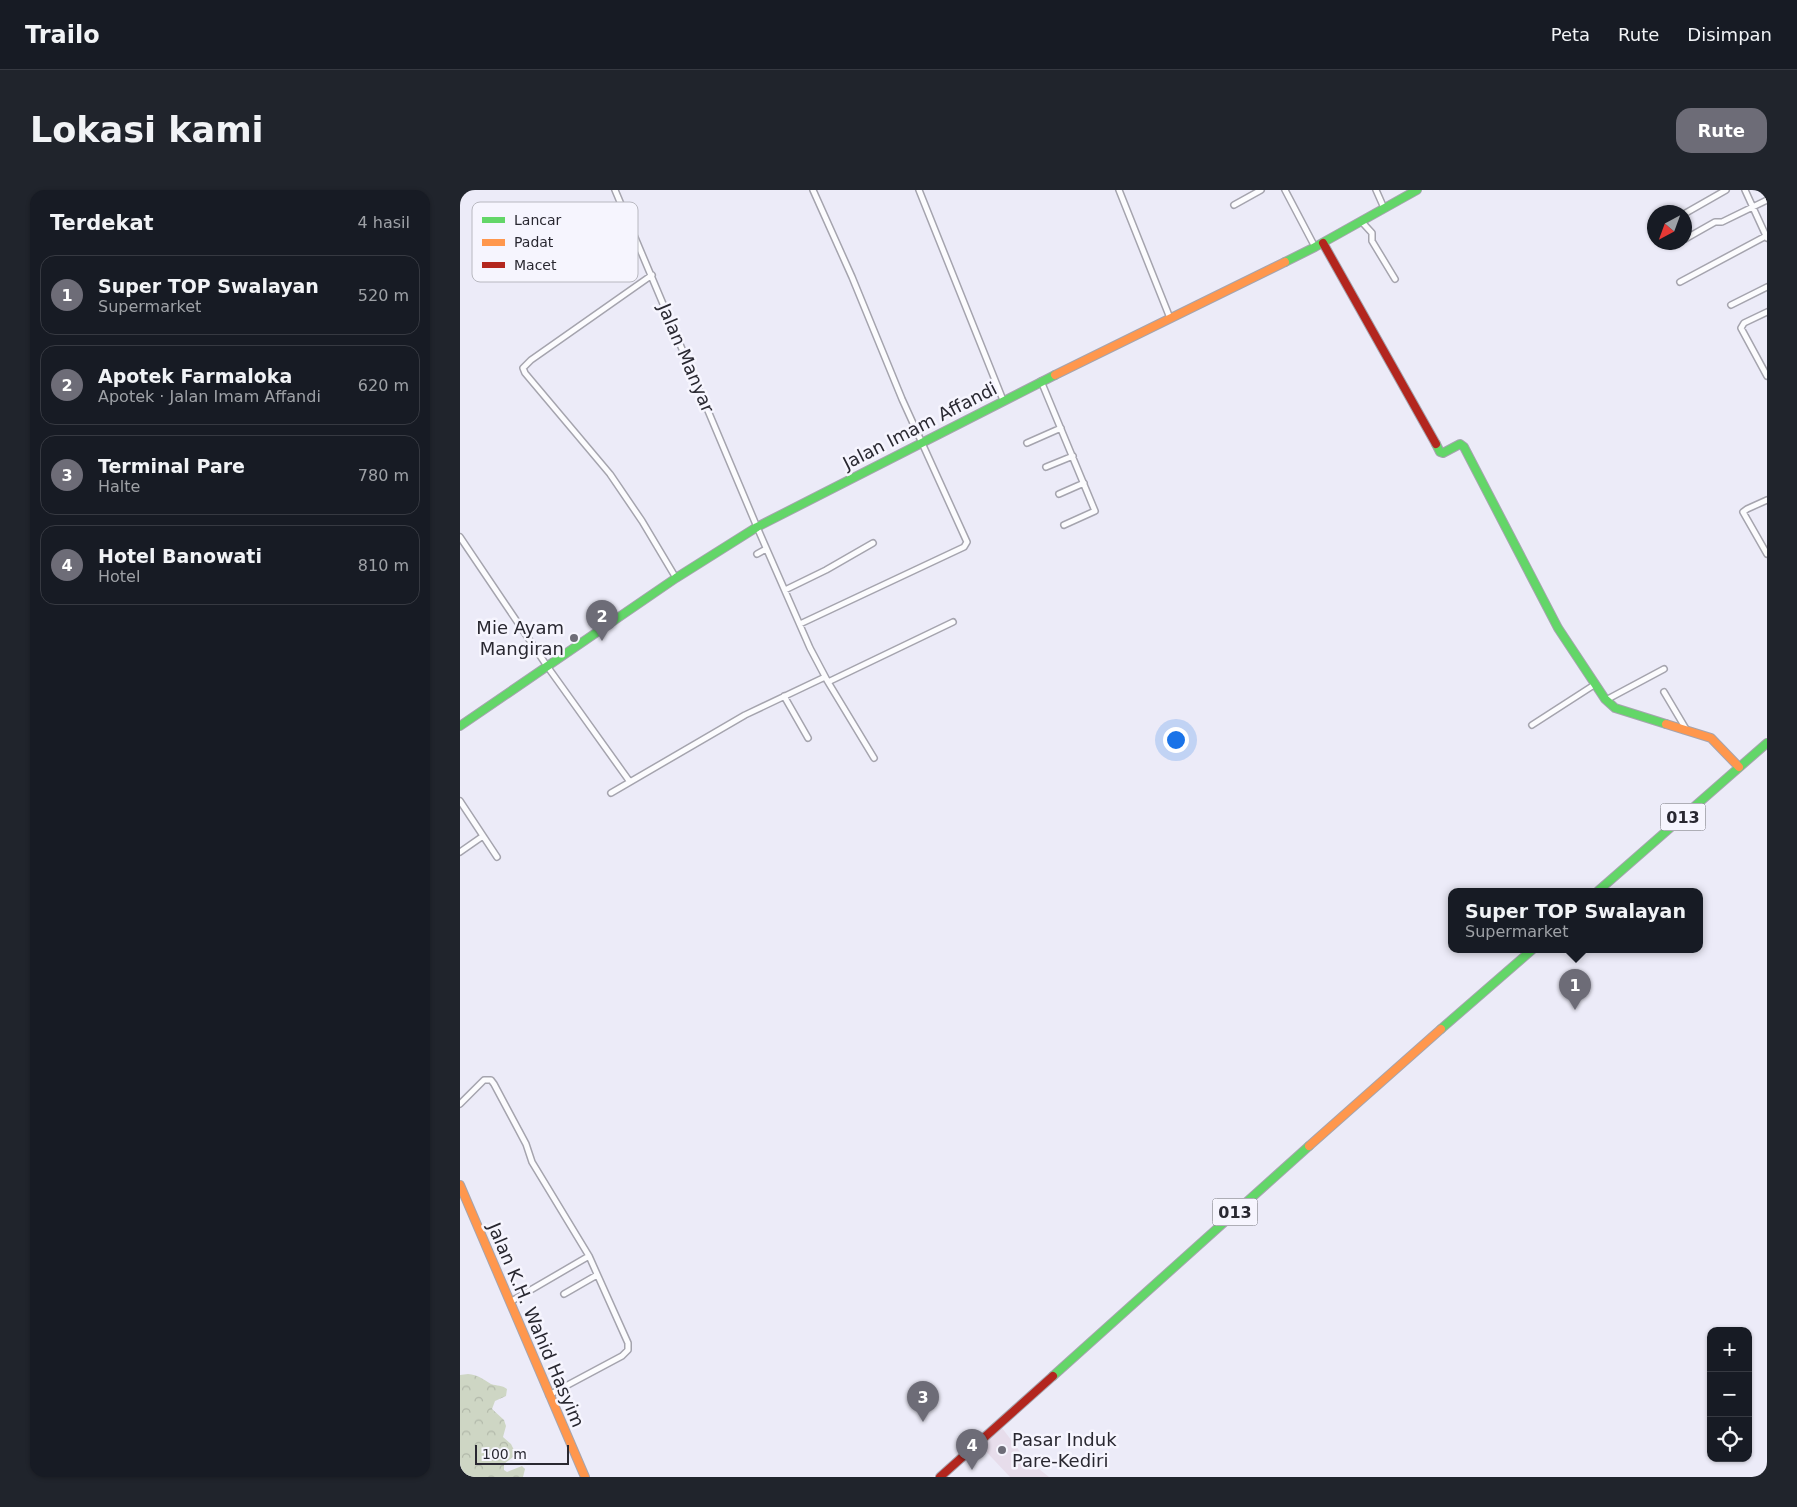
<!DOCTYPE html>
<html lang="id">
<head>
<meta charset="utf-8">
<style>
  :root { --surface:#171b24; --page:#20242c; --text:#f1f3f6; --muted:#9ea1a6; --line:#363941; --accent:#6d6c77 }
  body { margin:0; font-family:"DejaVu Sans",sans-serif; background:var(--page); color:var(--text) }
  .controls { position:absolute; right:15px; bottom:15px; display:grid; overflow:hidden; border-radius:10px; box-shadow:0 1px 4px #0004 }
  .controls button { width:45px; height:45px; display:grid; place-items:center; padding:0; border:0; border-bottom:1px solid var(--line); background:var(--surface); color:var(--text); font:25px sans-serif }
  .compass { position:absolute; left:1187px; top:15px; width:45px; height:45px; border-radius:50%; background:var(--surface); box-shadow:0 1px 4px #0004; rotate:221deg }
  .scale { position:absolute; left:15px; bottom:12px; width:94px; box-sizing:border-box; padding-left:5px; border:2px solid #292831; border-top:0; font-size:14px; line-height:18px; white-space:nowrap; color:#292831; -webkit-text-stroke:4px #f6f5fe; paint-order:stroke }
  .you { position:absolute; left:715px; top:549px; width:18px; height:18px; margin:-12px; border:4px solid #fff; border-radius:50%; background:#1a73e8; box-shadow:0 0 0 8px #1a73e833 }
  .badge { display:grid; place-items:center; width:32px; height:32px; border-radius:50%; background:var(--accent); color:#fff; font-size:16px; font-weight:700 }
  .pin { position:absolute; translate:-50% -41px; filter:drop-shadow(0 1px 2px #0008) }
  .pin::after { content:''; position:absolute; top:26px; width:18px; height:15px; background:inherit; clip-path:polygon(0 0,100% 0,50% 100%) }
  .popup { position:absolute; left:988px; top:698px; width:255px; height:65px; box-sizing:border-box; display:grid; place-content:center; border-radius:10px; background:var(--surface); filter:drop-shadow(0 1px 4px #0005); font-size:16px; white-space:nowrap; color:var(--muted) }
  .popup b { font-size:19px; color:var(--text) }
  .popup::after { content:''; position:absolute; left:50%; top:100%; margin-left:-10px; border:10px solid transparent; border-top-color:var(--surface) }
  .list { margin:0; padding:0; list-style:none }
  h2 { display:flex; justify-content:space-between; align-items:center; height:65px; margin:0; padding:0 20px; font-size:21px }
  h2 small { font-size:16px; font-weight:400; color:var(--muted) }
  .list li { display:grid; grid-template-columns:32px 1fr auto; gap:15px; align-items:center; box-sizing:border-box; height:80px; margin:0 10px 10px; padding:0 10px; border:1px solid var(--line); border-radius:15px }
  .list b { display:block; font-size:19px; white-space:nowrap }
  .list p { margin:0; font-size:16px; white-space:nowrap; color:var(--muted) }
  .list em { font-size:16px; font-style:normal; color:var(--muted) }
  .icon { flex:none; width:28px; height:28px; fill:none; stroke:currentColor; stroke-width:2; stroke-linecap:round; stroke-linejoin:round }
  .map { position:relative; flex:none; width:1307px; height:1287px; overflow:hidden; border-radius:15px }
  header { display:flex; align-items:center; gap:30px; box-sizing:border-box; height:70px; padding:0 25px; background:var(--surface); border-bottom:1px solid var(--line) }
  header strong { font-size:24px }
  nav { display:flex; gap:28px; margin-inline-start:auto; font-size:18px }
  .intro { display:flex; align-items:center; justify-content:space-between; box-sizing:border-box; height:120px; padding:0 30px }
  h1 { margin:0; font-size:35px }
  .button { padding:12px 22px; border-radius:15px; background:var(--accent); color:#fff; font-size:18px; font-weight:700 }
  main { display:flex; gap:30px; padding:0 30px }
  aside { flex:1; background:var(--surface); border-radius:15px; box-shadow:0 1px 4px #0004 }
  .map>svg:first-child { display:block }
  .commercial { fill:#e7ddeb }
  .forest { fill:url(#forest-crowns) }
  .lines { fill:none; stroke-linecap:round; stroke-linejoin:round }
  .street-casing { stroke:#a5a4ae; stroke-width:8 }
  .fast-casing { stroke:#a5a4ae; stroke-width:10 }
  .slow-casing { stroke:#a5a4ae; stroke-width:10 }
  .jam-casing { stroke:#a5a4ae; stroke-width:10 }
  .street { stroke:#fcfcfe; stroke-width:5 }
  .fast { stroke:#63d668; stroke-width:8 }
  .slow { stroke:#ff974d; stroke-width:8 }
  .jam { stroke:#b3261e; stroke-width:8 }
  .poi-dot { fill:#6d6c77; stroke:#f6f5fe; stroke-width:2 }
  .labels { text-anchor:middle; stroke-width:5; stroke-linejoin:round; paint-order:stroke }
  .shield { fill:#f6f5fe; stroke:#66666e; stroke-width:1 }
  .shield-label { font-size:16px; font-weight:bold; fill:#292831 }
  .street-label { font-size:18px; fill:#292831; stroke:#f6f5fe }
  .poi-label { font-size:18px; fill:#292831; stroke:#f6f5fe; text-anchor:end }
  .key { fill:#f6f5fe; stroke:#b8b8c0; stroke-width:1 }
  .key-label { font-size:14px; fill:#292831 }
</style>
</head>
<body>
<header>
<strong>Trailo</strong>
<nav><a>Peta</a><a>Rute</a><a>Disimpan</a></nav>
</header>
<div class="intro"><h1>Lokasi kami</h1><a class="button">Rute</a></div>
<main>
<aside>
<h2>Terdekat<small>4 hasil</small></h2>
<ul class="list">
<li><span class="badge">1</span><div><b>Super TOP Swalayan</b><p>Supermarket</p></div><em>520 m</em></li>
<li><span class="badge">2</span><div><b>Apotek Farmaloka</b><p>Apotek · Jalan Imam Affandi</p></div><em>620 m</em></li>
<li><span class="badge">3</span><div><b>Terminal Pare</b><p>Halte</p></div><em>780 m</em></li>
<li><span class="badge">4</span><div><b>Hotel Banowati</b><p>Hotel</p></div><em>810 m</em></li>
</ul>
</aside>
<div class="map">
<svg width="1307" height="1287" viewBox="0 0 1307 1287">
  <defs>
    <pattern id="forest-crowns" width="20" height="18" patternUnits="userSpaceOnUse" patternTransform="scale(1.25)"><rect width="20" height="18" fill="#ced6c4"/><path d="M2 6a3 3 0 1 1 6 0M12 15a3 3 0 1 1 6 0" fill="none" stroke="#b1b8a9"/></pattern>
  </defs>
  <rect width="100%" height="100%" fill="#ecebf8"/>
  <path class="commercial" d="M539,1234L564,1267L589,1287H550L518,1253Z"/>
  <path class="forest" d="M8,1184C18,1185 23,1189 31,1194C37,1196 42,1195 47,1199L46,1206L35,1211L32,1219L44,1230L46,1236L43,1247L51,1254L54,1260L53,1267L44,1274V1280L47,1282L62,1276L65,1279L63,1287H0V1185Z"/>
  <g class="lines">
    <g class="street-casing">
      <path id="street" d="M155,0L297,337L350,458L368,492L414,568
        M459,0L543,210
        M659,0L710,128
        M825,0L855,57
        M916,0L924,18
        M1285,0L1307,48
        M774,15L801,0
        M1224,24L1266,0
        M901,31L912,43V51L935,89
        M1225,49L1255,32H1262L1307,10
        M192,85L71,170L63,178L65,183L150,284L182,331L216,388
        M1220,92L1306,46
        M1271,115L1307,97
        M1307,122L1284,133L1281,138L1307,186
        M581,191L635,321L604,335
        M567,253L601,238
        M586,277L613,266
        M599,304L624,293
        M1307,310L1287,319L1283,322L1307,364
        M0,347L87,476L170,592
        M297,364L306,359
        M325,400L366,380L413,353
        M340,434L504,357L507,352L442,209L392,87L353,0
        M368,492L493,432
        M1204,502L1226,539
        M324,506L348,548
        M1146,510L1204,479
        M1072,535L1134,495
        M151,603L285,525L365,487
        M0,611L37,667
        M0,662L23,646
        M0,914L24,890H31L34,894L66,954L72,972L129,1066L168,1153V1160L162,1166L89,1205
        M104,1104L137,1085
        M50,1112L129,1066"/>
    </g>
    <g class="fast-casing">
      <path id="fast" d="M825,72L855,57L957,0
        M976,254L980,262L983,263L1000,254L1004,257L1098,438L1145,509L1155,518L1206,534
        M0,536L216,388L297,337L595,185
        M1138,701L1307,553
        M981,839L1073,759
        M593,1186L849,956"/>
    </g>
    <g class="slow-casing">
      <path id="slow" d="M595,185L825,72
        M1206,534L1251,548L1279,577
        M849,956L981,839
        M0,995L125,1287"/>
    </g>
    <g class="jam-casing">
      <path id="jam" d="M863,53L976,254
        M480,1287L593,1186"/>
    </g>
    <use href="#street" class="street"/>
    <use href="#fast" class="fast"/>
    <use href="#slow" class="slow"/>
    <use href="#jam" class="jam"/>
  </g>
  <g class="poi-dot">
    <circle cx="114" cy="448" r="5"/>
    <circle cx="542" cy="1260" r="5"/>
  </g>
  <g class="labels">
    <g class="shield">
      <rect x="1200.5" y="613.5" width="45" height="27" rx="4"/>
      <rect x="752.5" y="1008.5" width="45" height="27" rx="4"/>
    </g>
    <g class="shield-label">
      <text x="1223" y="633">013</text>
      <text x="775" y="1028">013</text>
    </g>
    <g class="street-label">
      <text transform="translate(226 168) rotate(67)" y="6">Jalan Manyar</text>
      <text transform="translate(460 236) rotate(-27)" y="6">Jalan Imam Affandi</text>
      <text transform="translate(76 1135) rotate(67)" y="6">Jalan K.H. Wahid Hasyim</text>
    </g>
    <g class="poi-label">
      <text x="104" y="444">Mie Ayam<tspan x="104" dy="21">Mangiran</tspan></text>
      <text x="552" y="1256" text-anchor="start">Pasar Induk<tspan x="552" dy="21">Pare-Kediri</tspan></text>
    </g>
  </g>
  <rect x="12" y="12" width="166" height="80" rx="8" class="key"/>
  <rect x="22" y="27" width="23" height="6" fill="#63d668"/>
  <rect x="22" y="49" width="23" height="7" fill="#ff974d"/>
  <rect x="22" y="72" width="23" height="6" fill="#b3261e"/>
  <g class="key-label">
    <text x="54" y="35">Lancar</text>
    <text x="54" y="57">Padat</text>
    <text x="54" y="80">Macet</text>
  </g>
</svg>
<div class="controls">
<button>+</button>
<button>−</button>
<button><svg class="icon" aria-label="locate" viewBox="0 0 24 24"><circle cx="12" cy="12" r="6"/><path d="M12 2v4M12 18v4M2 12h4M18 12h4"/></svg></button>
</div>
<svg class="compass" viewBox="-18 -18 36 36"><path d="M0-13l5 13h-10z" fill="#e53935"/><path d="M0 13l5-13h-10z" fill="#9ea1a6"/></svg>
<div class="scale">100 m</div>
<div class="you"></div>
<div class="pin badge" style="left:1115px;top:820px">1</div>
<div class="popup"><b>Super TOP Swalayan</b>Supermarket</div>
<div class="pin badge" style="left:142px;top:451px">2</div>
<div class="pin badge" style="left:463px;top:1232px">3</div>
<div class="pin badge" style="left:512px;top:1280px">4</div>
</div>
</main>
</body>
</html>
